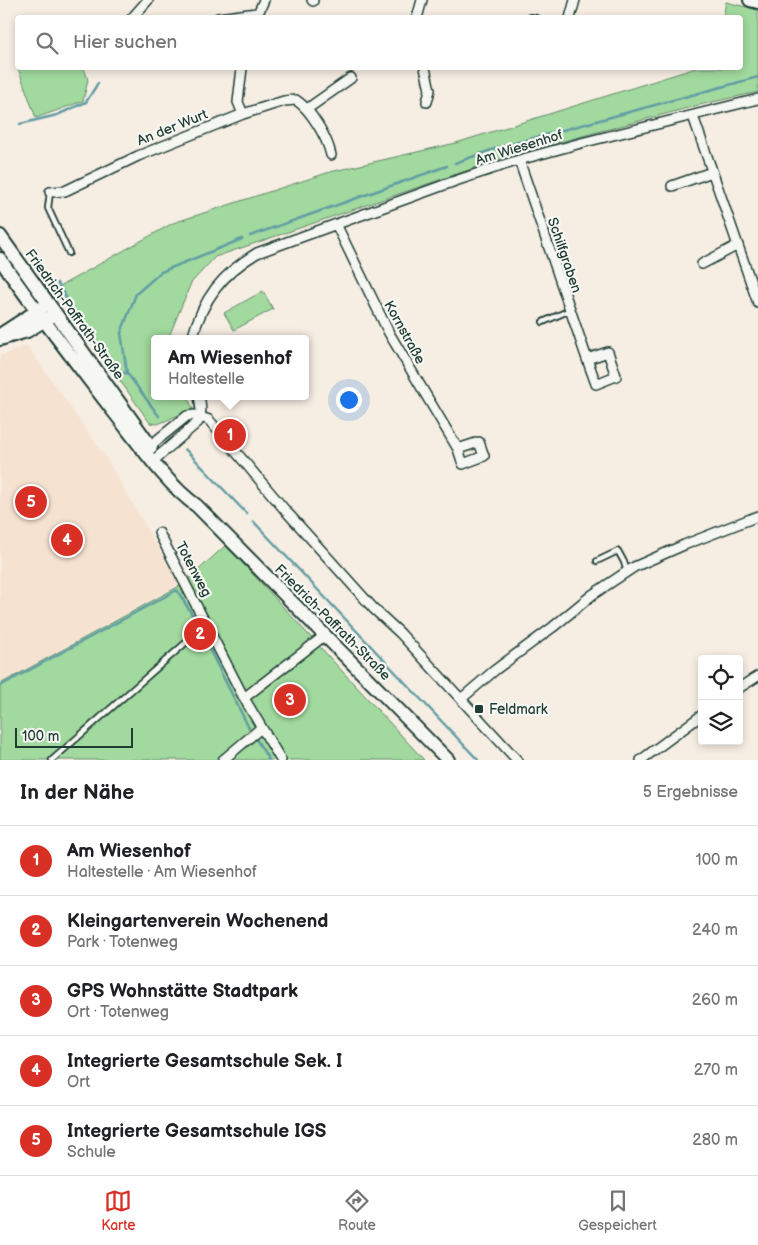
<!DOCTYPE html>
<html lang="de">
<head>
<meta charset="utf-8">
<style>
  :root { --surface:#fff; --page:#f2f2f2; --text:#202124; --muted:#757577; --line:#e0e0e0; --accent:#d93025 }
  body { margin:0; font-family:"Balsamiq Sans",sans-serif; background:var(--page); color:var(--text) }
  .controls { position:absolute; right:15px; bottom:15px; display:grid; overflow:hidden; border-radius:5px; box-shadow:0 2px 8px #0003 }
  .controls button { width:45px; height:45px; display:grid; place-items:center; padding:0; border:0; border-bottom:1px solid var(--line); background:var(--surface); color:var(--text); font:25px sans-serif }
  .scale { position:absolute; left:15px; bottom:12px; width:118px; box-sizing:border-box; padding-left:5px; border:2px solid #1f3d34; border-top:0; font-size:14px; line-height:18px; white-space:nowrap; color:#1f3d34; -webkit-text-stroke:4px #f6f6f2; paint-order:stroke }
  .you { position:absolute; left:348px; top:399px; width:18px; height:18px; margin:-12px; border:4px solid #fff; border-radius:50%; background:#1a73e8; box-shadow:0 0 0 8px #1a73e833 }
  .badge { display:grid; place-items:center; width:32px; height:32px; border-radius:50%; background:var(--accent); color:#fff; font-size:16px; font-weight:700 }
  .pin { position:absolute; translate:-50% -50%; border:2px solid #fff; box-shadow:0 1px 5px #0006 }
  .popup { position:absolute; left:151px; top:335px; width:158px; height:65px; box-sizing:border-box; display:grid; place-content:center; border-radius:5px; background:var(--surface); filter:drop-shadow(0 1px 4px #0005); font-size:16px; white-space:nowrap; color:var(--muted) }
  .popup b { font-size:19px; color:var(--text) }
  .popup::after { content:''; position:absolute; left:50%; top:100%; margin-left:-10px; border:10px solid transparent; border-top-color:var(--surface) }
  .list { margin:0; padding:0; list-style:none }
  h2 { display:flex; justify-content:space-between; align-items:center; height:65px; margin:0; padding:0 20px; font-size:21px }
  h2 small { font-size:16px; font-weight:400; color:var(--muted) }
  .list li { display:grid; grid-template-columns:32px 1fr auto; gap:15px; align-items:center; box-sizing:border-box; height:70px; padding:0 20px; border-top:1px solid var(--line) }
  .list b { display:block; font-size:19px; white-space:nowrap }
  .list p { margin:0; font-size:16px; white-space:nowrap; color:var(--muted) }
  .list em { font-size:16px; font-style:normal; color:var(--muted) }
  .icon { flex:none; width:28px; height:28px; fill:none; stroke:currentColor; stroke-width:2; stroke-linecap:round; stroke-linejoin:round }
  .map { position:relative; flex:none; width:758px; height:760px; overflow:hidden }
  .search { position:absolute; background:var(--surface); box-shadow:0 2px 8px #0003; left:15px; right:15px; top:15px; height:55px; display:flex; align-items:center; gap:12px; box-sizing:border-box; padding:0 18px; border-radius:5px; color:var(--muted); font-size:19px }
  .sheet { height:415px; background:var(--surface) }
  nav { display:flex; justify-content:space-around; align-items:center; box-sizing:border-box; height:70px; border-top:1px solid var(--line); background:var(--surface); font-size:14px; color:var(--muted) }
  nav a { display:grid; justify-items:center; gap:2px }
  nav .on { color:var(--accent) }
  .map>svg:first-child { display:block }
  .built { fill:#f6e2d1 }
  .green { fill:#a1d99e; stroke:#608b69 }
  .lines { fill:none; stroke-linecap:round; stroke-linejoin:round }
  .stream { stroke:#639da5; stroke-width:2.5 }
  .service-casing { stroke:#1f3d34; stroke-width:8 }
  .minor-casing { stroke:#1f3d34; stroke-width:12 }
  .secondary-casing { stroke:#1f3d34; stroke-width:16 }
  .service { stroke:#f6f6f2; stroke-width:4.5 }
  .minor { stroke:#f6f6f2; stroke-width:9 }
  .secondary { stroke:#f6f6f2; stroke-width:12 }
  .poi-dot { fill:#1f3d34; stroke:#f6f6f2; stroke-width:2 }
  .labels { text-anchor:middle; stroke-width:4.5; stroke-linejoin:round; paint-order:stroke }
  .street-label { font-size:14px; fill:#1f3d34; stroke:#f6f6f2 }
  .poi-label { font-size:14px; fill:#1f3d34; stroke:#f6f6f2; text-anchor:start }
</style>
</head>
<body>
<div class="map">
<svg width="758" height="760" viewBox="0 0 758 760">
  <rect width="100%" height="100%" fill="#f6ede3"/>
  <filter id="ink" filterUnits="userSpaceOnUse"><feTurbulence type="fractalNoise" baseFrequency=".02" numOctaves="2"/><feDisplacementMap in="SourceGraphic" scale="10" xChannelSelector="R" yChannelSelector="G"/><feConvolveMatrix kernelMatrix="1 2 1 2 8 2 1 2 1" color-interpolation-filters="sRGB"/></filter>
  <g filter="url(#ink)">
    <path class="built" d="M27,346L106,458L179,584L0,683V356Z"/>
    <path class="green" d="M726,2L758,10V92L699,105L515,154L215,257L191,283L170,334V339H155V396H187L193,409L158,424L150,423L55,289L173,223L330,172L456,143L696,68H740V18L723,17Z
      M18,68H84L88,80L83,101L36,118Z
      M263,291L273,309L234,330L224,313Z
      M226,545L424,760H0V684L183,584Z"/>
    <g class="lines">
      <path class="stream" d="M20,124L57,115L86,102L98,83
        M455,163L497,148L758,77
        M250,236L447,166
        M57,283L114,373H127
        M159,416L127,373L121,333L136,294L161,272L242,239
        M185,449L247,514
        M253,521L478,760
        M201,633L249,728
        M0,686L177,590L199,626
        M256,739L269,760"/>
      <g class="service-casing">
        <path id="service" d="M531,17L536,18
          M50,192L48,208L69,253
          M543,322L570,310
          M597,561L618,551L624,562L627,572
          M52,760L206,625"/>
      </g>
      <g class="minor-casing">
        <path id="minor" d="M312,0L313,1
          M132,18L148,0
          M218,18L257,13
          M256,18L264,0
          M417,18L422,0
          M570,18L575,0
          M242,68L238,102L243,114
          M425,68L430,90L427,102
          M307,109L351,78
          M693,116L758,303
          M519,160L587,359L608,352L616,376L596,384L587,359
          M672,186L712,172
          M50,192L65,191L138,156L243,114L284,101L296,100C311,110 327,137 331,155
          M336,224L389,333L458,449L463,464L484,456L479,442L458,449
          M702,264L738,245
          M192,339C203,298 222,274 257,253L455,181L519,160L581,143L758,99
          M146,449L187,416L195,415L209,420L285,510L374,609L400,633L517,760
          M153,461L198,422C202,414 201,406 199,396
          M159,533L244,698L281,760
          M739,688L758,676
          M244,698L324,636
          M461,699L495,670L553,627L592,595L634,567L684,545L758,516
          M223,760L261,728
          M641,760L702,715"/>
      </g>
      <g class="secondary-casing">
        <path id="secondary" d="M750,0L758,2
          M0,236L151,447
          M0,259C36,312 75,361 114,412C137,441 167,485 197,506L448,760
          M3,333L43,307
          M0,339L27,331L50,317"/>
      </g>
      <use href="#service" class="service"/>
      <use href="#minor" class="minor"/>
      <use href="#secondary" class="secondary"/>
    </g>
  </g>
  <rect class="poi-dot" x="474" y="704" width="10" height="10" rx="2.5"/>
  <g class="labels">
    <g class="street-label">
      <text transform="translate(172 127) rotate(-22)" y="5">An der Wurt</text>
      <text transform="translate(519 147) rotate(-17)" y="5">Am Wiesenhof</text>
      <text transform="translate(565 255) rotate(71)" y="5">Schilfgraben</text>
      <text transform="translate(75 314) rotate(54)" y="5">Friedrich-Paffrath-Straße</text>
      <text transform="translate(405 332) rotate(61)" y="5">Kornstraße</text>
      <text transform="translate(194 569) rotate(62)" y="5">Totenweg</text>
      <text transform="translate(333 622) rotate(45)" y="5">Friedrich-Paffrath-Straße</text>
    </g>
    <g class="poi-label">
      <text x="489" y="714">Feldmark</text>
    </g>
  </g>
</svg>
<div class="controls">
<button><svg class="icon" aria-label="locate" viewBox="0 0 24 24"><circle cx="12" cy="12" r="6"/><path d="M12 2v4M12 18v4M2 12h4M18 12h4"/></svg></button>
<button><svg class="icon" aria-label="layers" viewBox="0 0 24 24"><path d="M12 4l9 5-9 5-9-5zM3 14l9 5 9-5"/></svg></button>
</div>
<div class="scale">100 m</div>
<div class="you"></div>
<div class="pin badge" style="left:230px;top:435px">1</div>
<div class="popup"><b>Am Wiesenhof</b>Haltestelle</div>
<div class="pin badge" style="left:200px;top:634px">2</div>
<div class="pin badge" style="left:290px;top:700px">3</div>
<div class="pin badge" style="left:67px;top:540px">4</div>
<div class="pin badge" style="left:31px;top:502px">5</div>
<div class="search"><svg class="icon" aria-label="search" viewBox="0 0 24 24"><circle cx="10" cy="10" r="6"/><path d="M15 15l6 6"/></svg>Hier suchen</div>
</div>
<section class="sheet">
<h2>In der Nähe<small>5 Ergebnisse</small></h2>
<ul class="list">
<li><span class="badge">1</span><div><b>Am Wiesenhof</b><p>Haltestelle · Am Wiesenhof</p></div><em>100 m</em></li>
<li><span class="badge">2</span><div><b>Kleingartenverein Wochenend</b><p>Park · Totenweg</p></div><em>240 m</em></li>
<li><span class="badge">3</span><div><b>GPS Wohnstätte Stadtpark</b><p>Ort · Totenweg</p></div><em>260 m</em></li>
<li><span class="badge">4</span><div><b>Integrierte Gesamtschule Sek. I</b><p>Ort</p></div><em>270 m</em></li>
<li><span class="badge">5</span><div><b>Integrierte Gesamtschule IGS</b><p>Schule</p></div><em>280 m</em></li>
</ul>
</section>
<nav>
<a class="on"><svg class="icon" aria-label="map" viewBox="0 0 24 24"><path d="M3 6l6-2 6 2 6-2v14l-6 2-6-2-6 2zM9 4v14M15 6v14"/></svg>Karte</a>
<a><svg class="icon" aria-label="directions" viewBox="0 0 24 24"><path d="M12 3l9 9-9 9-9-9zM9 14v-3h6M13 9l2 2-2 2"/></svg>Route</a>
<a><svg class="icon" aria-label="saved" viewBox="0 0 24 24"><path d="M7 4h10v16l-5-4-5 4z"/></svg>Gespeichert</a>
</nav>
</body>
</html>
